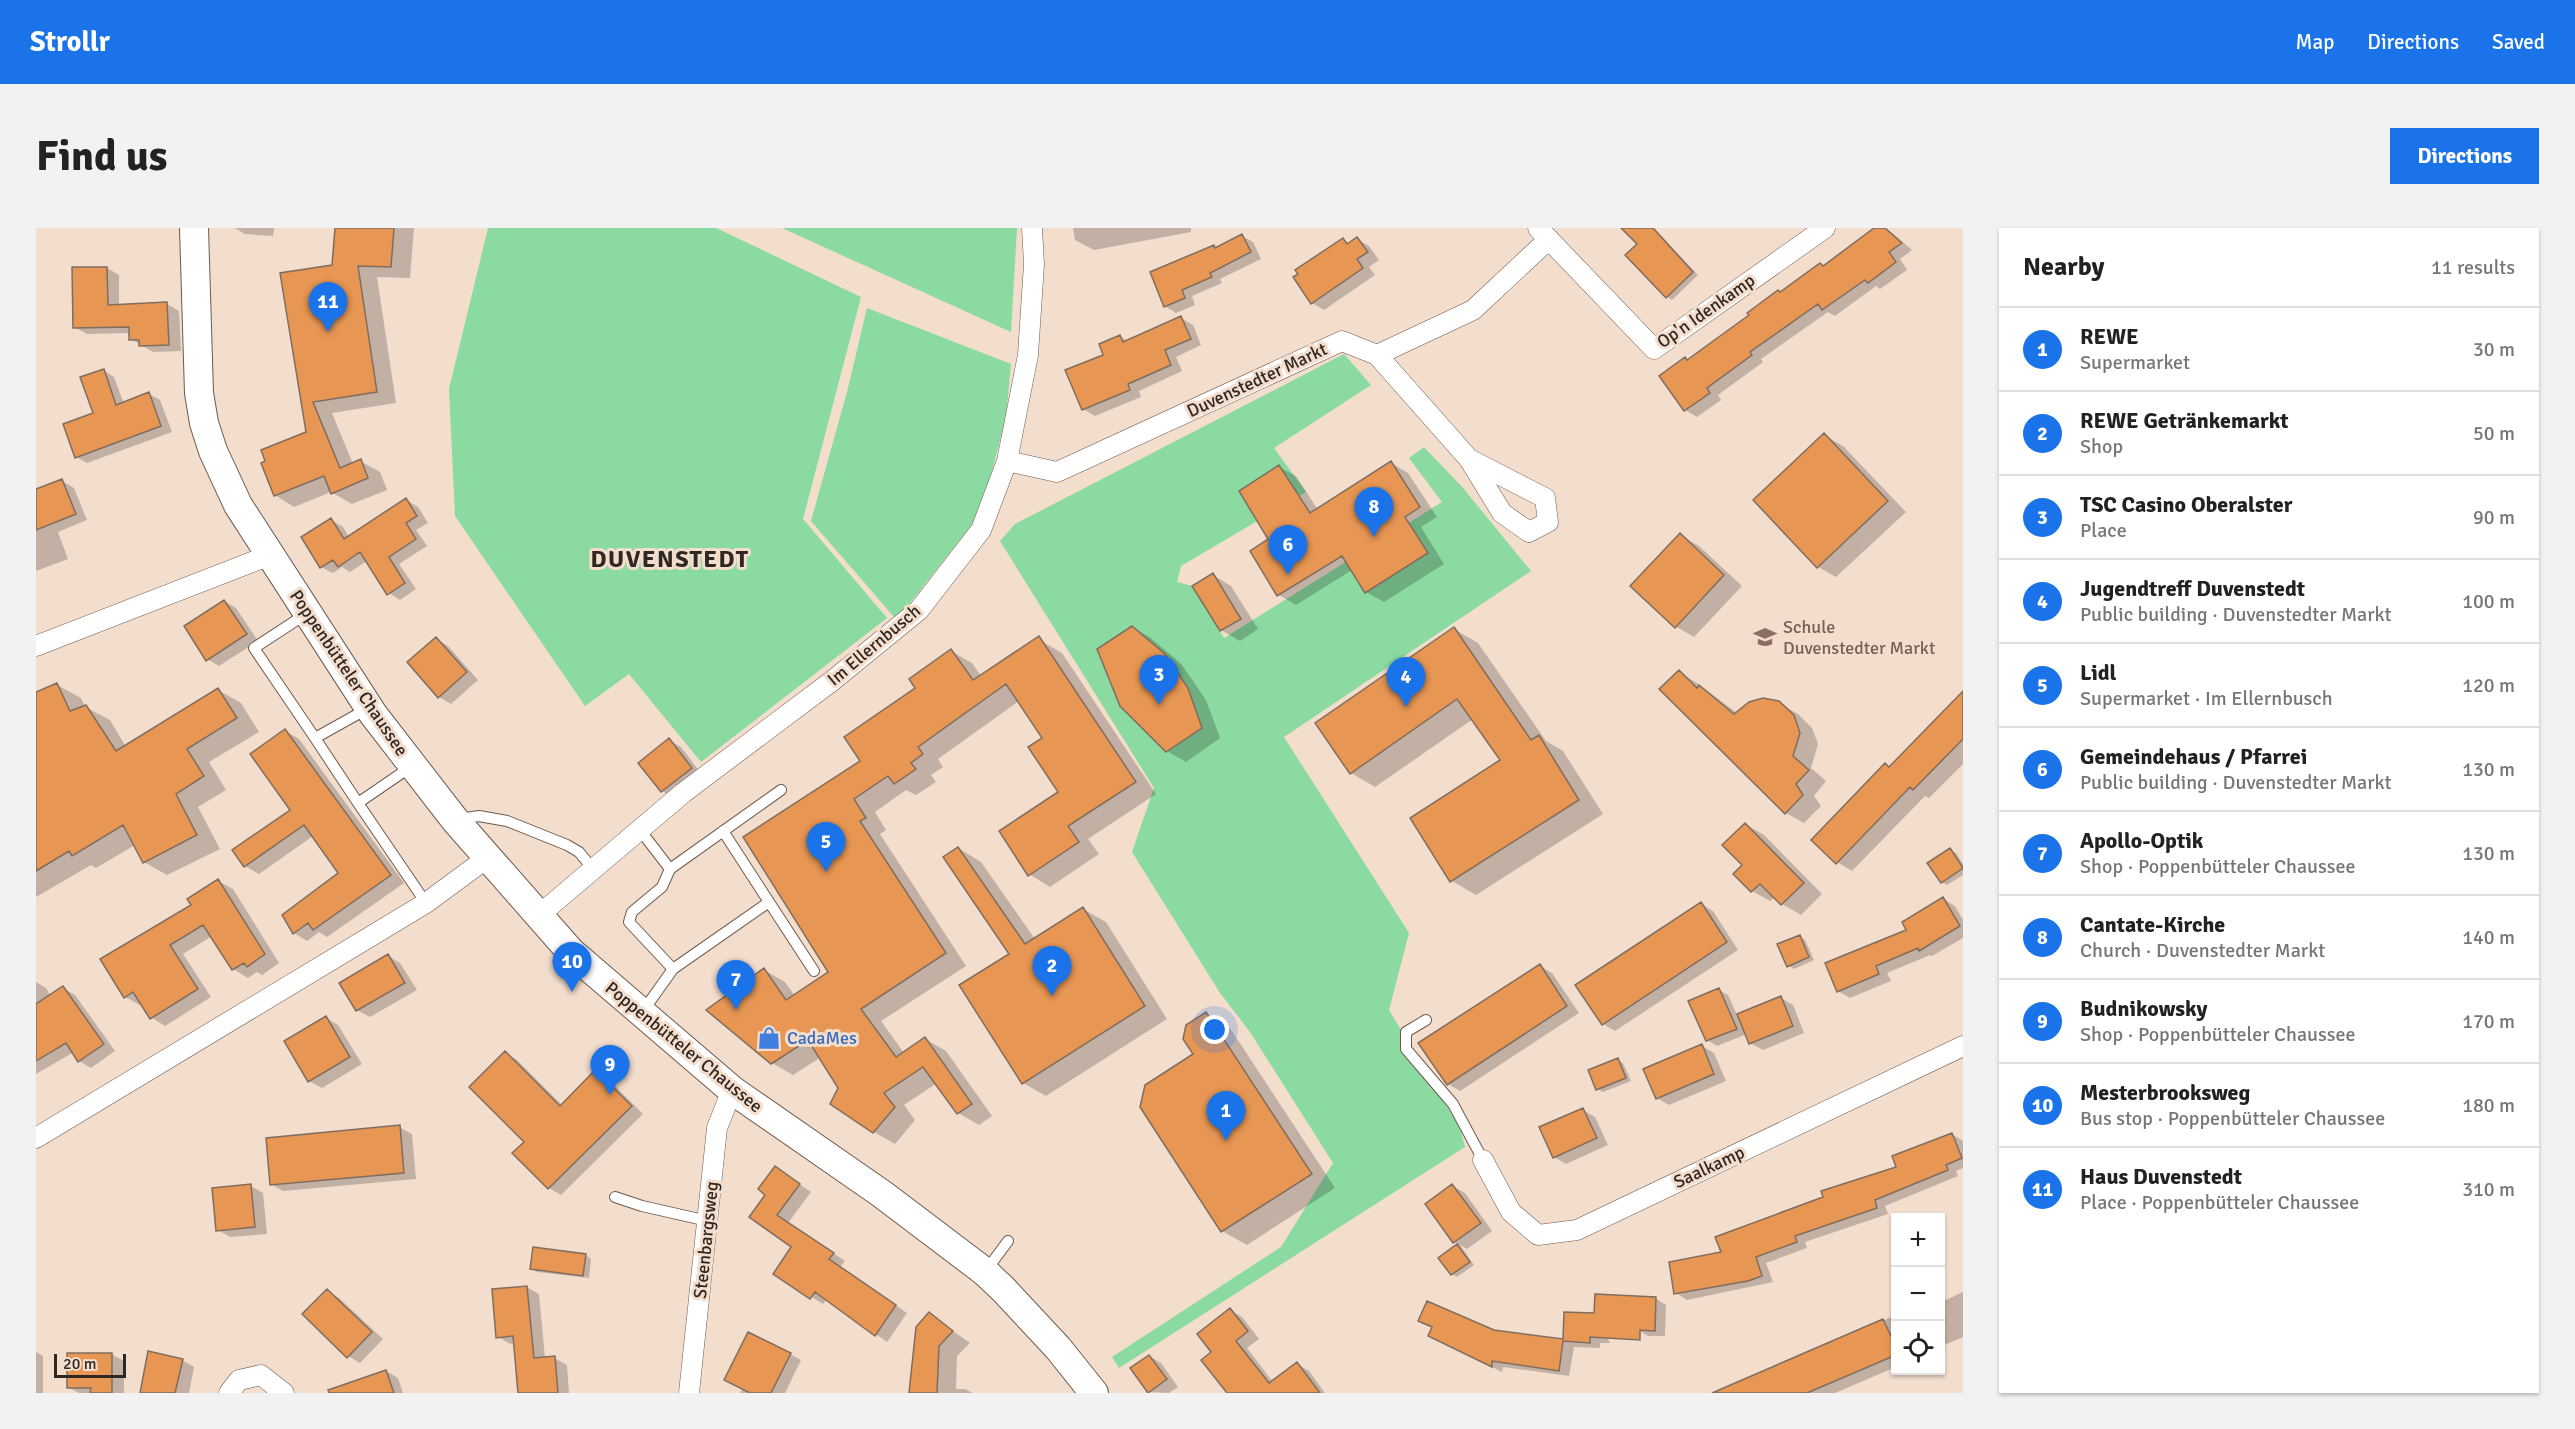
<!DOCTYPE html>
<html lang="en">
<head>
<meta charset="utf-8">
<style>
  :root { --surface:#fff; --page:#f2f2f2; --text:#222; --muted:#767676; --line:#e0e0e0; --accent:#1a73e8 }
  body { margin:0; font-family:Signika,sans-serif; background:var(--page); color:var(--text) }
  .controls { position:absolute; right:18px; bottom:18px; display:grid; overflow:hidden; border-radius:0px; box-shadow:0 2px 4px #0004 }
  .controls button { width:54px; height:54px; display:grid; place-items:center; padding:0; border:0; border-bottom:2px solid var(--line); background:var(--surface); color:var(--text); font:30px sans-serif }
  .scale { position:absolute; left:18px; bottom:15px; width:72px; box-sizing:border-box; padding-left:6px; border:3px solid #2f2721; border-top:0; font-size:16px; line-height:21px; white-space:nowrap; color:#2f2721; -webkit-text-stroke:4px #f3ddcd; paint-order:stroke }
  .you { position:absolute; left:1179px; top:802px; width:21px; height:21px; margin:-15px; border:4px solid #fff; border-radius:50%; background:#1a73e8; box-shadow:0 0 0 9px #1a73e833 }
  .badge { display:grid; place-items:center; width:39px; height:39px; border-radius:50%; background:var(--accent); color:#fff; font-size:20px; font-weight:700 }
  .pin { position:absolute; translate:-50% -50px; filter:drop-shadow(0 2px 3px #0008) }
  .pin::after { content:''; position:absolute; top:32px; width:21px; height:18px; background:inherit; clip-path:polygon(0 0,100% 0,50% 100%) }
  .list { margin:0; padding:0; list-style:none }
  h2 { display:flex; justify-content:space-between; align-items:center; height:78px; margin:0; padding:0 24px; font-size:26px }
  h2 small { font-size:20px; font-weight:400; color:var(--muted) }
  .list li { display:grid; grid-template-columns:39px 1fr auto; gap:18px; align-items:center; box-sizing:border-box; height:84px; padding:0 24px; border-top:2px solid var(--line) }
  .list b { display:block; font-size:22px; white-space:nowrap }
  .list p { margin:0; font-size:20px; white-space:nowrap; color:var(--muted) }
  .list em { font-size:20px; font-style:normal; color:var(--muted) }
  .icon { flex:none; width:33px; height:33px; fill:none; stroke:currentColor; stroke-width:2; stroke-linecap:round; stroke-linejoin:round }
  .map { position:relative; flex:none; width:1927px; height:1165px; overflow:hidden; border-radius:0px }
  header { display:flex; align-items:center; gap:36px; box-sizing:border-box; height:84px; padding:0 30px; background:var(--accent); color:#fff }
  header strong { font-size:28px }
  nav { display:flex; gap:33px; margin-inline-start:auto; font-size:21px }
  .intro { display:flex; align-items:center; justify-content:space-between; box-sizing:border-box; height:144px; padding:0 36px }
  h1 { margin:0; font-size:42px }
  .button { padding:15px 27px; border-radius:0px; background:var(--accent); color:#fff; font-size:21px; font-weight:700 }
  main { display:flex; gap:36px; padding:0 36px }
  aside { flex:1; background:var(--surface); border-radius:0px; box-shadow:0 2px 4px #0004 }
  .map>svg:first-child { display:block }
  .green { fill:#8adaa2 }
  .shadow { fill:#0003 }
  .building { fill:#e79653; stroke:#806d5e; stroke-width:1.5 }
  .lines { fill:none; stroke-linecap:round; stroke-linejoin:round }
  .service-casing { stroke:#6e5b4d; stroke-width:12 }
  .minor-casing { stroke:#6e5b4d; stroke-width:21 }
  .secondary-casing { stroke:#6e5b4d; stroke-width:30 }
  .service { stroke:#fff; stroke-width:10 }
  .minor { stroke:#fff; stroke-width:20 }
  .secondary { stroke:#fff; stroke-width:28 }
  .labels { text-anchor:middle; stroke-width:6; stroke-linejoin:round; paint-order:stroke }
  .street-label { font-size:18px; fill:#2f2721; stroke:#f3ddcd }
  .education-label { font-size:18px; fill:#785e54; stroke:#f3ddcd; text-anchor:start }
  .shop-label { font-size:18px; fill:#366cbe; stroke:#f3ddcd; text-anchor:start }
  .district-label { font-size:24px; font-weight:bold; letter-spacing:1.5px; fill:#2f2721; stroke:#f3ddcd }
</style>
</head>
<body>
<header>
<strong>Strollr</strong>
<nav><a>Map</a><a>Directions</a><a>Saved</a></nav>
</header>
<div class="intro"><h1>Find us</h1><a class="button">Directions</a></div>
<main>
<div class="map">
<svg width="1927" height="1165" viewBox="0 0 1927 1165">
  <rect width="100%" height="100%" fill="#f3ddcd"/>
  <path class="green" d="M452,0H680L825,69L767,291L851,390L665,534L593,446L549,478L419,288L413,161Z
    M746,0H981L975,104Z
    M831,80L975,136L970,189L945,285L870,380L858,389L775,293L811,164Z
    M1308,126L1335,157L1238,220L1270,264L1145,338L1141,354L1156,358L1188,410L1406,274L1373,230L1388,219L1427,260L1495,343L1248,509L1373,705L1353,782L1424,900L1429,919L1083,1140L1076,1129L1245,1019L1297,935L1214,804L1184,765L1096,624L1118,560L964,313L979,296Z"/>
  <path class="shadow" d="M199,0H238L237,8L209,6Z
    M301,0H378L374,50L341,49L360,175L296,185L317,236L324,233L344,244L351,262L316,276L295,264L258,279L239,267L271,205L298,38Z
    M1037,0H1155V4L1058,22L1039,12Z
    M1587,0H1618L1662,47L1636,72L1630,68L1603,16Z
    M1841,0H1848L1856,5L1876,22L1864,31L1871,42L1844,61L1840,58L1799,88L1792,84L1725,131L1727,134L1682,167L1685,172L1661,189L1649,182L1653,133L1745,66L1788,39Z
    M1206,8L1217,14L1225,31L1184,51L1186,55L1156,68L1159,77L1140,85L1129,78L1168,27Z
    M1307,11L1314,16L1321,11L1333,18L1343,32L1333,39L1339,47L1288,82L1276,75Z
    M71,40L83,47V78L131,76L143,83L145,123L117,124L95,111V105L51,106L38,99Z
    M1145,90L1157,97L1165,117L1140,129L1146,143L1103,163L1105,169L1059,188L1047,181L1069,128L1084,109L1092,113Z
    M67,142L78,149L88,176L113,166L124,172L136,204L51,235L40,229L58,186Z
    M1788,207L1807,218L1870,284L1800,349L1782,339Z
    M1355,235L1372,245L1401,289L1385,299L1408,336L1348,374L1330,364L1316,342L1260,377L1243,367V239L1260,248L1282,282Z
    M26,253L38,260L51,292L22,304L32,331L0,343V263Z
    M370,272L382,279L392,295L380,302L391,318L363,336L380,361L364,372L353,365L331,333L314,344L306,339L297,345L285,339L295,292L307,299L313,309Z
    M1644,307L1663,318L1706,358L1658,409L1639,398Z
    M1177,347L1195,358L1222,401L1204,413L1185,402Z
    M188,373L200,380L222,413L183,438L171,431Z
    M1096,399L1115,410L1146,437L1170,472L1184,510L1150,534L1131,523L1085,477Z
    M1418,401L1442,415L1510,513L1527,523L1567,586L1440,667L1416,653L1466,533L1437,491L1339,559L1315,545Z
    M400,411L412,418L442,452L415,476L403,469Z
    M1005,413L1026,425L1120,566L1052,611L1063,626L1014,659L993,646L1024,565L1008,510L983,473L902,531L907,539L895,547L900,554L880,567L870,562L839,584L850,602L844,606L930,738L845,793L868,825L889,811L910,823L956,888L943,897L922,885L901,855L868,877L879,892L859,916L838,904L804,860L785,829L757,847L736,835L728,742L749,754L759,768L794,745L709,609L826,533L881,460L915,423L936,435L945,448Z
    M1643,444L1661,455L1701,485L1742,475L1762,486L1776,500L1782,516L1775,540L1790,553L1778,568L1785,578L1768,595L1750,585Z
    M21,457L45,470L49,479L74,492L90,519L182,462L205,475L223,504L173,534L190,562L162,579L184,621L131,647L108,634L99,617L60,640L55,637L0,669V465Z
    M1927,465V536L1893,570L1889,568L1816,643L1801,634L1854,540Z
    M249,503L263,511L368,655L291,709L283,704L271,713L258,705L304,645L277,608L223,646L209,638L199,623L256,582Z
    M633,512L645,519L667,548L638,570L626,563Z
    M1709,596L1728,607L1786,666L1765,687L1746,676L1739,669L1734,673L1716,663L1708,637Z
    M922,620L945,634L999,711L1047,681L1070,694L1131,791L1010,868L987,855L975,726Z
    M1914,622L1920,625L1927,636V647L1911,657L1906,654Z
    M182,653L197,661L243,735L226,747L221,744L212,750L197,741L176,708L147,726L175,769L129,798L115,789L106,775L104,777L89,769L157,678Z
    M1907,671L1919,678L1927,692V710L1896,728L1894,727L1851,745L1855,753L1814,770L1802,763Z
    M1665,676L1677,683L1702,722L1579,803L1567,796Z
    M1764,708L1769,712L1778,732L1758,741L1752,737Z
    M352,728L364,735L381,762L334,789L321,782L305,756Z
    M1504,738L1516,745L1543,785L1424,863L1412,856Z
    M0,754L10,760L15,768L27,760L39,767L79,823L55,840L43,833L38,824L0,846Z
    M1683,762L1692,767L1701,787L1745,770L1757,777L1768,805L1727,822L1714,815L1711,806L1681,818L1671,812Z
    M1170,786L1194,800L1299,960L1211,1017L1186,1003L1159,826Z
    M290,790L302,797L326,836L286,860L273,853L250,814Z
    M1666,818L1678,825L1690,853L1633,877L1621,870Z
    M469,825L481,832L526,877L560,844L572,851L607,886L525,967L513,960Z
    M1582,832L1587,835L1595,853L1567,864L1561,861Z
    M1547,882L1559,889L1572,917L1530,936L1518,929Z
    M363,899L376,906L380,951L247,963L235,956Z
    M1916,906L1927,913V940L1920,943L1922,948L1849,978L1852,986L1769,1014L1771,1020L1730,1035L1737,1054L1651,1072L1640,1065L1687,1025L1789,970L1862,940Z
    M739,940L775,964L752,995L809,1033L804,1039L871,1085L851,1114L791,1071L787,1076L739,1046L757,1019L715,989L731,967Z
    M215,958L227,965L231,1006L194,1009L182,1002Z
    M1416,958L1429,965L1456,1003L1431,1021L1424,1017L1438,1037L1421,1049L1416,1046L1404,1030L1423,1017L1418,1014L1391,976Z
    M550,1027L555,1031L553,1050L501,1044L496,1041Z
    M491,1059L503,1066L509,1130H518L531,1137L533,1165H484L479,1115L474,1116L462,1109L457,1063Z
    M291,1063L303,1070L347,1111L324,1135L312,1128Z
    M1927,1064V1109L1904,1119V1068L1910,1072Z
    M1619,1070L1630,1077L1629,1108H1612L1600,1101Z
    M1194,1082L1206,1089L1223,1111L1211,1120L1237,1154L1261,1136L1273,1143L1289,1165H1194L1178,1124Z
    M1530,1085L1563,1092L1574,1115H1564V1120L1538,1119L1533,1148L1467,1139L1466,1144L1405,1113L1397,1100L1384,1093L1529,1113Z
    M893,1086L934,1115L921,1128L920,1161H929L937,1165H874Z
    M1860,1087V1139L1799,1165H1713L1707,1153Z
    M0,1124L7,1128V1165H0Z
    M75,1126L88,1133V1165H43L32,1159Z
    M754,1126L765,1132L749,1165H704L706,1161Z
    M1113,1128L1125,1135L1142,1159L1133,1165L1113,1164Z
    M146,1132L158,1139L153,1165H105Z
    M350,1143L362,1150L367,1165H310Z"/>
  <path class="building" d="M299,0H358L355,39L322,38L341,164L277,174L304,240L325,231L332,250L295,266L288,248L238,268L225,235L229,233L225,222L270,204L244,45L296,37Z
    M1585,0H1617L1657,44L1630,70L1589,27L1601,16Z
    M1838,0H1849L1866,15L1853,24L1860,34L1832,55L1829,52L1786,82L1782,76L1714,124L1716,127L1671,160L1674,165L1648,183L1623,148L1649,129L1651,132L1713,87L1711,85L1742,62L1744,64L1784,35L1787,38Z
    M1206,6L1215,24L1174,45L1176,49L1146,62L1149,70L1128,79L1114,44L1178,17L1179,20Z
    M1321,9L1332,24L1321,31L1327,40L1275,76L1257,49L1262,46L1259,42L1307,10L1311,16Z
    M36,39H71L72,77L131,74L133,117L103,118V112H93V99L37,100Z
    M1145,88L1155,111L1129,122L1135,137L1092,156L1094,162L1046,182L1029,142L1067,127L1063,116L1084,107L1087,114Z
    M68,141L80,177L113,164L125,198L39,230L27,196L57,185L44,149Z
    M1788,205L1852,273L1781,340L1717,272Z
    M1355,233L1384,279L1369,289L1392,325L1329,365L1306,328L1241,368L1214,323L1232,311L1203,263L1243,237L1274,285Z
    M26,251L40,286L0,302V261Z
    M370,270L381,288L370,295L380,311L353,329L369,355L351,367L324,324L302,339L297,332L284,340L265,309L295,290L308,311Z
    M1644,305L1688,347L1639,400L1594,358Z
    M1177,345L1205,391L1184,403L1156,358Z
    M188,372L211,406L170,433L148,398Z
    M1096,398L1128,425L1152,460L1166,500L1130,524L1084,478L1061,421Z
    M1418,399L1495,512L1503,507L1543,572L1414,654L1374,590L1464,532L1421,471L1314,546L1279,495Z
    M1003,408L1100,554L1032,598L1043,614L992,648L963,603L1022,564L992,519L1006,510L970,456L882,519L887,526L875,535L880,541L858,556L852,548L818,571L830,590L824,593L910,725L825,781L860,829L889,809L936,876L921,886L887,839L848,865L859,879L837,905L794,876L802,860L772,812L735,836L670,782L728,740L750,772L792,744L707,609L824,533L808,509L879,460L873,451L915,421L937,452Z
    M400,409L431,444L402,470L371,434Z
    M1643,442L1661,460L1663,457L1698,486L1713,474L1727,470L1743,473L1758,487L1764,505L1757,528L1773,542L1760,556L1767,567L1749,586L1623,461Z
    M21,455L34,483L50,477L80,523L182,460L201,490L151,521L168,548L140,566L161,607L107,635L87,597L36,628L33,623L0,643V464Z
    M1927,463V511L1877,562L1874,559L1800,636L1775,612L1849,535L1853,539Z
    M249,501L355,647L277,702L272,695L257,706L246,687L302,645L268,597L208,639L196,622L254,582L214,526Z
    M633,510L656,540L625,564L602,535Z
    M1709,595L1768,655L1745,677L1724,656L1715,664L1697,646L1706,637L1686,617Z
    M922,619L989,716L1047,679L1109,778L986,856L923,757L973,726L907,629Z
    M1914,620L1927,640L1905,655L1891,635Z
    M182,651L229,726L211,739L208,735L196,742L167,697L134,717L162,761L114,791L97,764L88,770L64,731L155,677L151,671Z
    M1907,669L1924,698L1883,723L1882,720L1840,738L1843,746L1801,764L1789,735L1870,702L1866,694Z
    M1665,674L1691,714L1566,797L1539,757Z
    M1764,707L1773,729L1751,739L1741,716Z
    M352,726L369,755L320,783L303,755Z
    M1504,736L1531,778L1411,857L1382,815Z
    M27,758L68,816L42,834L30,815L0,833V776Z
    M1683,760L1701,801L1670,813L1652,773Z
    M1745,768L1757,798L1713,816L1701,786Z
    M1170,784L1276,946L1185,1004L1104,879L1109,857L1157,826L1147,811L1150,797Z
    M290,788L314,829L272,854L248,813Z
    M1666,816L1678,846L1620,871L1607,841Z
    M469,823L524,878L559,842L596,878L512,961L476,925L488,914L433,859Z
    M1582,830L1590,850L1560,862L1552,842Z
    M1547,880L1561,910L1517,930L1503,899Z
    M364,897L368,945L234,957L230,910Z
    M1916,905L1926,930L1910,937L1912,942L1839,972L1841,980L1759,1008L1761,1014L1720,1029L1726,1048L1712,1053L1638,1066L1633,1034L1685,1024L1679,1009L1787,969L1785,963L1860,939L1856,928Z
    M739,938L764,956L741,987L798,1025L793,1031L860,1077L839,1108L779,1064L774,1071L737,1046L755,1019L713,989L729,967L722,961Z
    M215,956L219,999L180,1003L176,960Z
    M1416,956L1445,995L1417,1015L1389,976Z
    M1421,1016L1434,1034L1415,1047L1402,1030Z
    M497,1019L550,1026L547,1048L494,1041Z
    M491,1058L498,1130L519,1128L522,1165H482L477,1108L460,1110L456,1061Z
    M291,1061L336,1104L311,1130L266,1086Z
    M1559,1066L1620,1069L1619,1103L1604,1102V1112L1554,1109V1115L1527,1113L1523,1143L1456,1133V1139L1392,1108L1396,1099L1382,1093L1391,1073L1458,1102L1527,1111L1528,1084L1558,1085Z
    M1194,1080L1212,1103L1200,1113L1233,1155L1261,1134L1284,1165H1191L1165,1132L1175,1124L1161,1106Z
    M893,1084L917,1103L903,1118L901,1165H873L880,1099Z
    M1847,1091L1860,1119V1127L1771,1165H1676Z
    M712,1104L755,1125L735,1165H714L688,1152Z
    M112,1123L147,1131L139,1165H104Z
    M31,1125H76V1165H54L55,1160H31Z
    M1113,1127L1131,1151L1112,1165L1094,1140Z
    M350,1142L358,1165H293L292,1162Z"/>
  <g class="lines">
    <g class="service-casing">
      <path id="service" d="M270,386L218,420L279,510
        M331,481L279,510L322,575L376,538
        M322,575L390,675
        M424,591L443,588L471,593L531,617L543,624L558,642
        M604,602L634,641L745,562
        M687,603L733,674
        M634,641L626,659L596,684L593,694L637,741
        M607,783L637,741L733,674L778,743
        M1390,792L1370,804V821L1417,876L1447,932
        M579,969L606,978L672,993
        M949,1044L972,1013"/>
    </g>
    <g class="minor-casing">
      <path id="minor" d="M1502,0L1618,121L1789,0
        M1341,127L1437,82L1513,11
        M971,233L1021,244L1306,113L1341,127L1433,231L1466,285L1493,304L1512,294L1509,270L1433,231
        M0,418L234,327
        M502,688L647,565L796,453L883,382L945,302L971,233L992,127L998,36L996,0
        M0,910L390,675L451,630
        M1447,932L1475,984L1502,1007L1541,1002L1927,818
        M193,1165L203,1152L225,1147L248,1165
        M653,1165L681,900L696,862"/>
    </g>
    <g class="secondary-casing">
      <path id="secondary" d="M158,0L163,165L168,195L177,223L202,277L337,486L419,592L535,724L696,862L846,966L949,1044L967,1061L1022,1120L1058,1165"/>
    </g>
    <use href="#service" class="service"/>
    <use href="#minor" class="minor"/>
    <use href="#secondary" class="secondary"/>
  </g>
  <defs>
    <g id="school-bare" transform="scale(1.8)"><path d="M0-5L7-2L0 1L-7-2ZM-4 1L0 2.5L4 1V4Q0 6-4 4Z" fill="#8d6e63" stroke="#f3ddcd" stroke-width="2.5" paint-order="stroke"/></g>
    <g id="shop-bare" transform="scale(1.8)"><path d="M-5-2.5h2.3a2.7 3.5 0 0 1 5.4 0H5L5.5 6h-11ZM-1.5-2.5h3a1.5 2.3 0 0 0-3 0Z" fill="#3f7fe0" stroke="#f3ddcd" stroke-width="2.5" paint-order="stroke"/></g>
  </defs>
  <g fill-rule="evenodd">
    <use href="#school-bare" x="1729" y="409"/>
    <use href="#shop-bare" x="733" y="810"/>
  </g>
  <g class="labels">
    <g class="street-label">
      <text transform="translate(1670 83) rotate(-35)" y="6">Op'n Idenkamp</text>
      <text transform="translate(1221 152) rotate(-25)" y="6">Duvenstedter Markt</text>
      <text transform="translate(838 417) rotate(-40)" y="6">Im Ellernbusch</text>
      <text transform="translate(313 445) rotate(56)" y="6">Poppenbütteler Chaussee</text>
      <text transform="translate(648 819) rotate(39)" y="6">Poppenbütteler Chaussee</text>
      <text transform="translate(1673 939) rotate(-25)" y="6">Saalkamp</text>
      <text transform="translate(670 1012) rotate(-84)" y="6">Steenbargsweg</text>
    </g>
    <g class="education-label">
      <text x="1747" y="405">Schule<tspan x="1747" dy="21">Duvenstedter Markt</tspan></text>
    </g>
    <g class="shop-label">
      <text x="751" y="816">CadaMes</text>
    </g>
    <g class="district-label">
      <text x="634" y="339">DUVENSTEDT</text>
    </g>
  </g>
</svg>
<div class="controls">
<button>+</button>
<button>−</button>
<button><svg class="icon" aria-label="locate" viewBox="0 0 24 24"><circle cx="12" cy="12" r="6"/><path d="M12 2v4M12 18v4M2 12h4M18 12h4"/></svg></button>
</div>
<div class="scale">20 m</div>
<div class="you"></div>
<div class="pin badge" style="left:1190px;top:913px">1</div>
<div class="pin badge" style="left:1016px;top:768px">2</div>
<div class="pin badge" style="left:1123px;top:477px">3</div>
<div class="pin badge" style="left:1370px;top:479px">4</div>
<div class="pin badge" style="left:790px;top:644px">5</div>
<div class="pin badge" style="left:1252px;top:347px">6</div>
<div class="pin badge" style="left:700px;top:782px">7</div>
<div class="pin badge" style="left:1338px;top:309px">8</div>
<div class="pin badge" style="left:574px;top:867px">9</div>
<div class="pin badge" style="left:536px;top:764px">10</div>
<div class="pin badge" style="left:292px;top:104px">11</div>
</div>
<aside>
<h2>Nearby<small>11 results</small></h2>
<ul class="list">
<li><span class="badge">1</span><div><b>REWE</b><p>Supermarket</p></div><em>30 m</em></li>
<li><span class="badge">2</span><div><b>REWE Getränkemarkt</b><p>Shop</p></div><em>50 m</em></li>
<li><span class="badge">3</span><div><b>TSC Casino Oberalster</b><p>Place</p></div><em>90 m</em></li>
<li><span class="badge">4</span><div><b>Jugendtreff Duvenstedt</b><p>Public building · Duvenstedter Markt</p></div><em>100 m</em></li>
<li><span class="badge">5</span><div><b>Lidl</b><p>Supermarket · Im Ellernbusch</p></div><em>120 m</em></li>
<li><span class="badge">6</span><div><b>Gemeindehaus / Pfarrei</b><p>Public building · Duvenstedter Markt</p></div><em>130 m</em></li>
<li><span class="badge">7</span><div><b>Apollo-Optik</b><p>Shop · Poppenbütteler Chaussee</p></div><em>130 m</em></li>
<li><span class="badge">8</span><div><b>Cantate-Kirche</b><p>Church · Duvenstedter Markt</p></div><em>140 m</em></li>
<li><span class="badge">9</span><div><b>Budnikowsky</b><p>Shop · Poppenbütteler Chaussee</p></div><em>170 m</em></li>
<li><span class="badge">10</span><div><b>Mesterbrooksweg</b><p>Bus stop · Poppenbütteler Chaussee</p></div><em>180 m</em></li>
<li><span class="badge">11</span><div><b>Haus Duvenstedt</b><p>Place · Poppenbütteler Chaussee</p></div><em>310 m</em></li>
</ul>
</aside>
</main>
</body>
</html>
